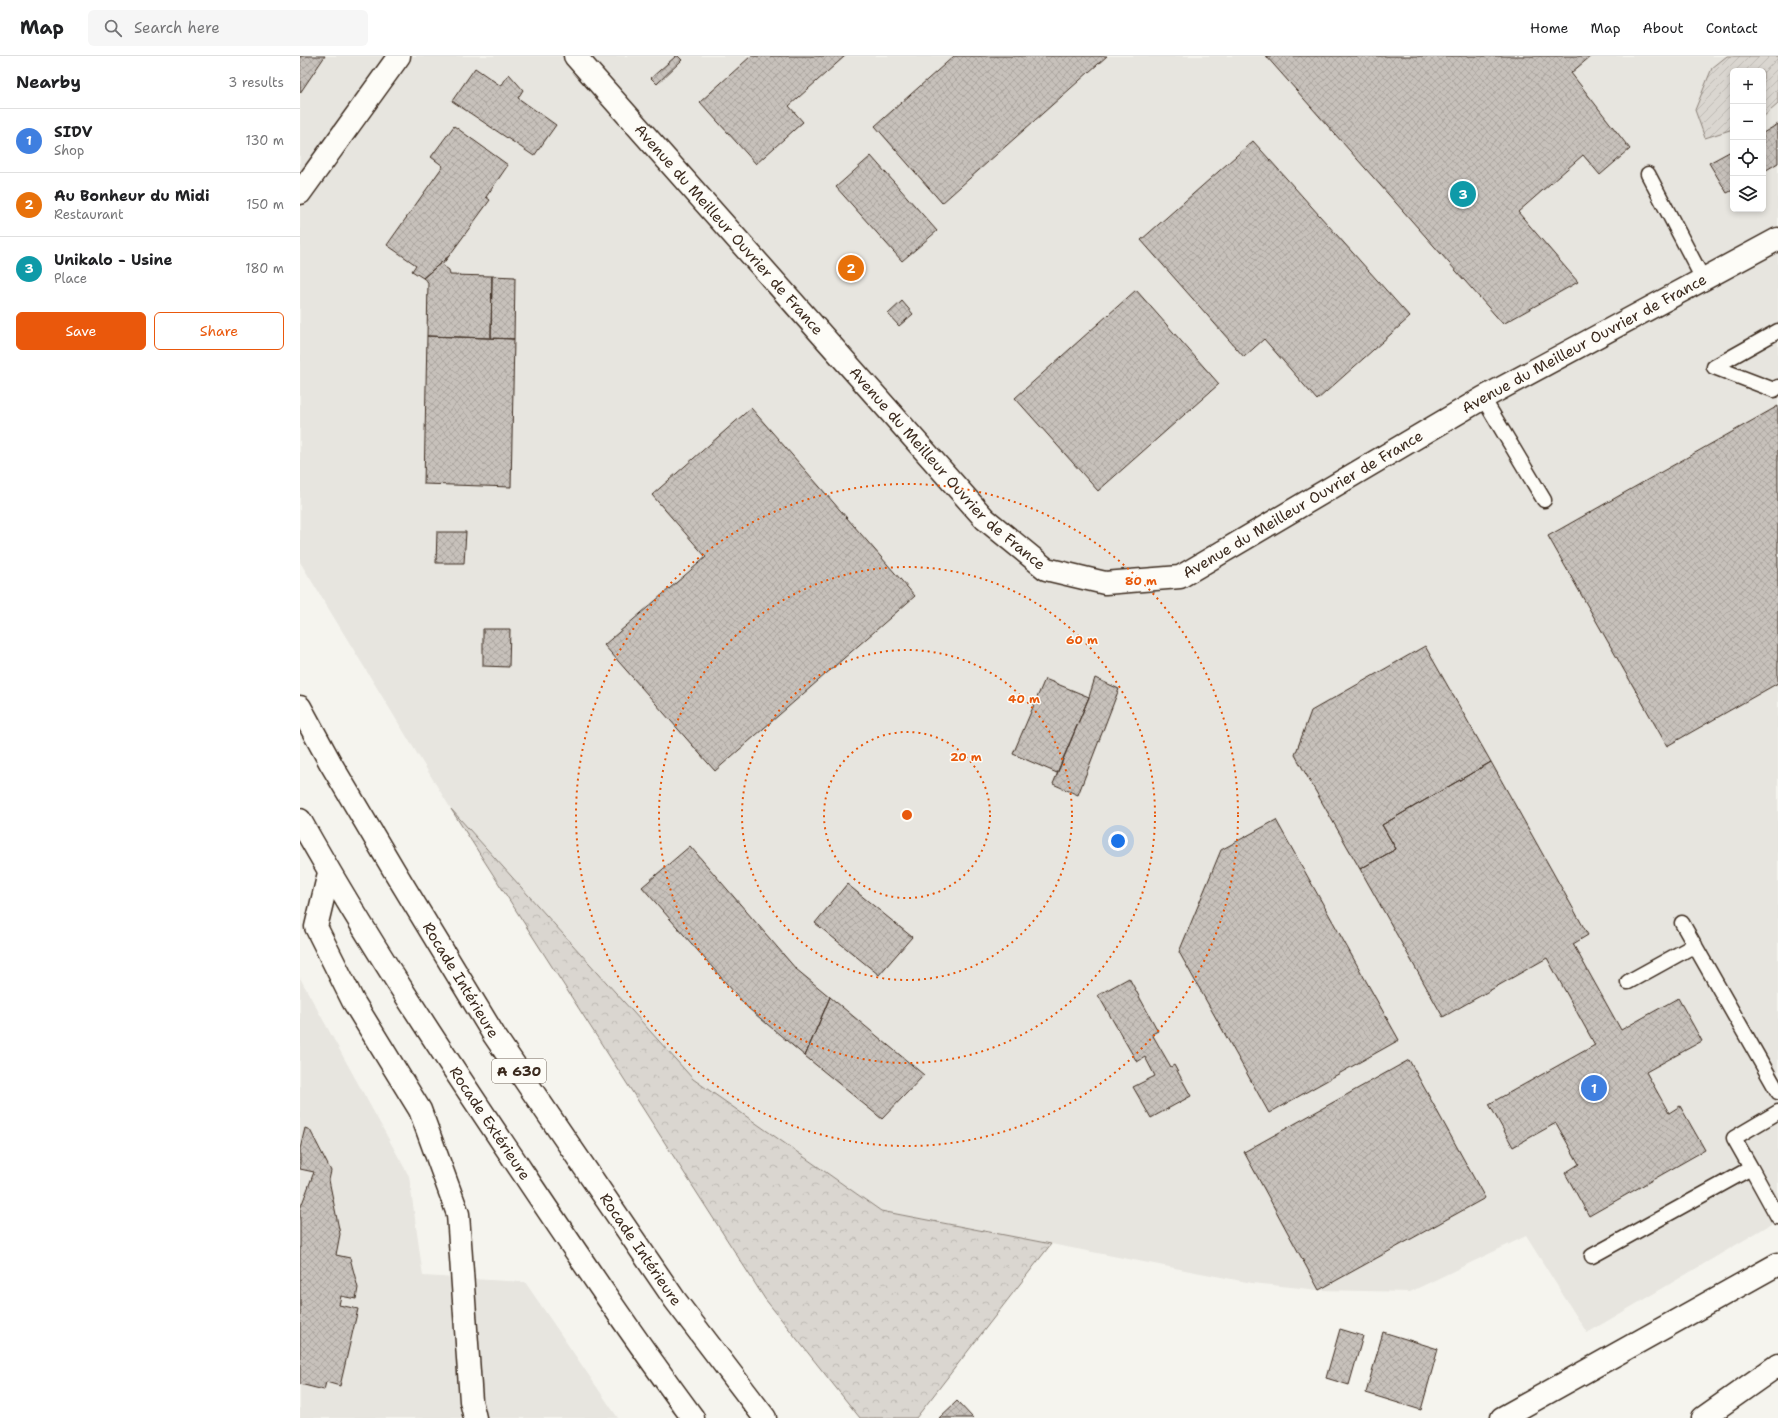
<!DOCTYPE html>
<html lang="en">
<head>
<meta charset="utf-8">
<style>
  :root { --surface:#fff; --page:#f6f6f6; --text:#202124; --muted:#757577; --line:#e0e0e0; --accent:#ea580c }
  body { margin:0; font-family:"Shantell Sans",sans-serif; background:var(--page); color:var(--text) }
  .controls { position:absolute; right:12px; top:12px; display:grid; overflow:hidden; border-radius:6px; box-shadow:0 2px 6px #0003 }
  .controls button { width:36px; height:36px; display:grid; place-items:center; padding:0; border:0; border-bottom:1px solid var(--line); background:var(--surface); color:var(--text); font:20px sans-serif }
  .you { position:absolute; left:818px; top:785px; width:14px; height:14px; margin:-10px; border:3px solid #fff; border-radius:50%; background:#1a73e8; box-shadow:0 0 0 6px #1a73e833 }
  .badge { display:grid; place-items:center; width:26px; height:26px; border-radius:50%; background:var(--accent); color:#fff; font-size:13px; font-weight:700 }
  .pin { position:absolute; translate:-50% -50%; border:2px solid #fff; box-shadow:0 1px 4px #0006 }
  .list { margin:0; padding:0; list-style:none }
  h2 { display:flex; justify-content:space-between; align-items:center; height:52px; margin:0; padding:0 16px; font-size:17px }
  h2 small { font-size:13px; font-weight:400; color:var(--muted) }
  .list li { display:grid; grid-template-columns:26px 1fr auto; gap:12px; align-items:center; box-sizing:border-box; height:64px; padding:0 16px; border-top:1px solid var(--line) }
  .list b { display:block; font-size:15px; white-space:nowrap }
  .list p { margin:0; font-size:13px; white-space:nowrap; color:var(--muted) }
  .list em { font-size:13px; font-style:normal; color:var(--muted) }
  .actions { display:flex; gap:8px; padding:12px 16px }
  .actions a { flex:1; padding:9px 0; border:1px solid var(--accent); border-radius:6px; text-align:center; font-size:14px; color:var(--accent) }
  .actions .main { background:var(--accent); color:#fff }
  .icon { flex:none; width:22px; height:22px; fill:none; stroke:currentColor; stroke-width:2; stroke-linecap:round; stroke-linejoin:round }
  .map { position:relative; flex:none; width:1478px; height:1362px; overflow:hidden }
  header { display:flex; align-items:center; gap:24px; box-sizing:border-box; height:56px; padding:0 20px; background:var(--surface); border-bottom:1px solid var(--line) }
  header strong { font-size:19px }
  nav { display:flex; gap:22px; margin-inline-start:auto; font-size:14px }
  .search { width:280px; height:36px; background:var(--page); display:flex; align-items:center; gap:10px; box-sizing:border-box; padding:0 14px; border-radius:6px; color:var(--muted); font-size:15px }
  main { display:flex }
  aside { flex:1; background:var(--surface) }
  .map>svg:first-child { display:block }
  .built { fill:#e7e5df; fill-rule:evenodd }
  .forest { fill:url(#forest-crowns); stroke:#8a8077 }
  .garden { fill:url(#garden-furrows); stroke:#8a8077 }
  .building { fill:url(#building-cross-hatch); stroke:#3b2a1e }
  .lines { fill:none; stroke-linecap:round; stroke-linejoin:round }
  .lane-casing { stroke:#3b2a1e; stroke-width:17 }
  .street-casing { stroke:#3b2a1e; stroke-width:25 }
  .secondary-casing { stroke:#3b2a1e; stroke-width:25 }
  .highway-casing { stroke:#3b2a1e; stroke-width:25 }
  .lane { stroke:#fdfcf7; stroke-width:14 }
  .street { stroke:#fdfcf7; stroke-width:22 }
  .secondary { stroke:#fdfcf7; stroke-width:22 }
  .highway { stroke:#fdfcf7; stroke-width:22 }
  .ring { fill:none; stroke:#e8590c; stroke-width:2; stroke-dasharray:2 4 }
  .labels { text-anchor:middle; stroke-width:3; stroke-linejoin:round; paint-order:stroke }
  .shield { fill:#fdfcf7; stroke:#75695f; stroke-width:1 }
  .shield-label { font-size:14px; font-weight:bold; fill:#3b2a1e }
  .street-label { font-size:15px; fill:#3b2a1e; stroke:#fdfcf7 }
  .centre { fill:#e8590c; stroke:#fdfcf7; stroke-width:2 }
  .ring-label { font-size:12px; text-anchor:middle; font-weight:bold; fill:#e8590c; stroke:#fdfcf7; stroke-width:3; stroke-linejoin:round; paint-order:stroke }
</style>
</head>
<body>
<header>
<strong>Map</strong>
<div class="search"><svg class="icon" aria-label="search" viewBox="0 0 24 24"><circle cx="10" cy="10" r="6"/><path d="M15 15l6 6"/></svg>Search here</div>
<nav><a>Home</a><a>Map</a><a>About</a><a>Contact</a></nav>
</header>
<main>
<aside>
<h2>Nearby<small>3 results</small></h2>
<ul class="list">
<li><span class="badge" style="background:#3f7fe0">1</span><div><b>SIDV</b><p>Shop</p></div><em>130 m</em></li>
<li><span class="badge" style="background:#e8710a">2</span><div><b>Au Bonheur du Midi</b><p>Restaurant</p></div><em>150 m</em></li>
<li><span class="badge" style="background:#0f9aa8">3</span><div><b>Unikalo - Usine</b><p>Place</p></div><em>180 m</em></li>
</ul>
<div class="actions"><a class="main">Save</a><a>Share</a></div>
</aside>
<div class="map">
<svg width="1478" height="1362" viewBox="0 0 1478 1362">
  <defs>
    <pattern id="forest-crowns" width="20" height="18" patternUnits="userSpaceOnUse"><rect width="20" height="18" fill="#dad6d0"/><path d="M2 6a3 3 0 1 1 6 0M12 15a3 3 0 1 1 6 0" fill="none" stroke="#bcb8b2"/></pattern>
    <pattern id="garden-furrows" width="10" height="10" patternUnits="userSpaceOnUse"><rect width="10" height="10" fill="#dad6d0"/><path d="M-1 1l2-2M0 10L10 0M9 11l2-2" fill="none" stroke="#bcb8b2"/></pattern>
    <pattern id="building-cross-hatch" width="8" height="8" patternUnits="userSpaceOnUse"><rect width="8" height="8" fill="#c7c1bb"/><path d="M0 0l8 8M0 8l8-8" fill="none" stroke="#aca6a0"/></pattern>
  </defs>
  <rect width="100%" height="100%" fill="#f5f4ee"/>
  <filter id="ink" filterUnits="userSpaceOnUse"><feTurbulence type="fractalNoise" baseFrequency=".025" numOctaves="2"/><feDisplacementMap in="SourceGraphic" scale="8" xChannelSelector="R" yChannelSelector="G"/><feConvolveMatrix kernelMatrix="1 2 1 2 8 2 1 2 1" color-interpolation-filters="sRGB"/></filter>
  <g filter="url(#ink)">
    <path class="built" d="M0,0H1478V1164L1287,1277L1226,1180L1110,1236L1019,1234L952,1227L581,1155L393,1023L151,753L0,506ZM1433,15H1463V153H1433Z
      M0,922L109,1120L123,1220L225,1226L318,1362H0Z"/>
    <path class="forest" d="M151,753L393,1023L581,1155L751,1188L616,1362H560L465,1243Z"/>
    <path class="garden" d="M1427,0H1478V48L1463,61V15H1433V73L1405,82L1395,54L1412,12Z"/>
    <path class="building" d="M0,0H25L0,37Z
      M376,0H378L382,4L357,28L351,22Z
      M451,0H545L489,50L503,66L456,108L400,46Z
      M654,0H807L642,147L575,70Z
      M966,0H1291L1271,17L1330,93L1300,119L1283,99L1218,156L1278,226L1203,268Z
      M175,12L201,30L209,18L223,34L218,42L256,69L234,100L152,45Z
      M1478,68V107L1463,116V77Z
      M154,70L208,109L186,141L190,144L149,200L123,222L112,215L116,209L87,189L143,110L131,101Z
      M953,85L1110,261L1017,344L964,283L944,301L841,184Z
      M1433,94V134L1427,137L1409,107Z
      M571,100L637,175L602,205L536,131Z
      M149,200L142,209L149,214L150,219L192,220L191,282L127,280L128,226L123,222Z
      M192,220L215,221L214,283L191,282Z
      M836,234L919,328L798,435L715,342Z
      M602,245L613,258L599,270L588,258Z
      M127,280L214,283L211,431L124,428Z
      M1478,350V627L1367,690L1248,480Z
      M451,352L615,540L415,715L304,589L406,501L352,439Z
      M137,476H166L164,507H136Z
      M183,573H210L209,611L183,610Z
      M1125,590L1191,706L1082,769L1096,793L1060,813L995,699L1011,655Z
      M795,622L819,633L778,739L753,728L789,641Z
      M745,623L789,641L757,717L713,698Z
      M1191,706L1288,879L1273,888L1321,974L1378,942L1402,985L1346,1016L1369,1057L1380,1050L1405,1094L1289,1160L1265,1117L1279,1108L1256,1067L1213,1091L1189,1048L1295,989L1247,902L1143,961L1060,813L1096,793L1082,769Z
      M976,764L1099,984L969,1057L879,896L921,794Z
      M390,790L496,913L530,941L505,1000L448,952L342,831Z
      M547,828L612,881L579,919L515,867Z
      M829,922L858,975L852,978L871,1011L874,1009L891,1040L851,1062L833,1031L855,1020L845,1001L837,1006L798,939Z
      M530,941L624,1019L582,1063L505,1000Z
      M1109,1004L1185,1142L1019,1234L944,1096Z
      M5,1072L10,1074L31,1115L29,1124L40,1178L36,1199L50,1202L58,1232L56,1243L41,1240L39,1249L58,1253L40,1330L26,1326L24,1334L0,1328V1153L14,1116L0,1113V1093Z
      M1040,1273L1063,1280L1049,1329L1026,1322Z
      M1083,1276L1138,1293L1121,1354L1066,1337Z
      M657,1345L673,1362H639Z"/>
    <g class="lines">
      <g class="lane-casing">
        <path id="lane" d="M1348,118L1403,223
          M1478,275L1414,311L1474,334L1478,331
          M1183,342L1244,444
          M1382,867L1478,1036
          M1328,926L1395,889
          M1451,1112L1434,1082L1478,1056
          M1292,1200L1451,1112L1478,1161"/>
      </g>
      <g class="street-casing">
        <g id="street">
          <path id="s1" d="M275,0L685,463L746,513L805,527L880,521L1183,342L1478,183"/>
          <path d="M0,137L99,0"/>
          <path d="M1202,1362L1478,1208"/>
        </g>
      </g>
      <g class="secondary-casing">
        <path id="secondary" d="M1403,1362L1478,1309"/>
      </g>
      <g class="highway-casing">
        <g id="highway">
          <path id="s2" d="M0,651L31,708L95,816L194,979L375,1244L465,1362"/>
          <path id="s3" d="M0,764C65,880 139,992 213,1102C272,1190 330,1277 393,1362"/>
          <path d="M29,817L16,871L53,945L120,1054L158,1158L171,1345L175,1362"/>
        </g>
      </g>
      <use href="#lane" class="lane"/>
      <use href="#street" class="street"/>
      <use href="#secondary" class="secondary"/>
      <use href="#highway" class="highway"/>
    </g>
  </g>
  <g class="ring">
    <circle cx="607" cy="759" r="83"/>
    <circle cx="607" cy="759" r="165"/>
    <circle cx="607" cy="759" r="248"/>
    <circle cx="607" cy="759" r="331"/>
  </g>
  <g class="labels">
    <rect class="shield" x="192" y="1003" width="54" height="24" rx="3"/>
    <g class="shield-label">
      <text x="219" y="1020">A 630</text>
    </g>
    <g class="street-label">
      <text dy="5" stroke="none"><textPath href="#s1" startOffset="232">Avenue du Meilleur Ouvrier de France</textPath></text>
      <text dy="5" stroke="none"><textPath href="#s1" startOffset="1300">Avenue du Meilleur Ouvrier de France</textPath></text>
      <text dy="5" stroke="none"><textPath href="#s1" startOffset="556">Avenue du Meilleur Ouvrier de France</textPath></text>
      <text dy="5" stroke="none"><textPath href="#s1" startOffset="976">Avenue du Meilleur Ouvrier de France</textPath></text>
      <text dy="5" stroke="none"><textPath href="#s2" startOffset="317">Rocade Intérieure</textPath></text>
      <text dy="5" stroke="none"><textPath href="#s3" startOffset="358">Rocade Extérieure</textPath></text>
      <text dy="5" stroke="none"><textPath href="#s2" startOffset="641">Rocade Intérieure</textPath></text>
    </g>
  </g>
  <circle cx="607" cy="759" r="6" class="centre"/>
  <g class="ring-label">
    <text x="841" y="529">80 m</text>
    <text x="782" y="588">60 m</text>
    <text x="724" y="647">40 m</text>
    <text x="666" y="705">20 m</text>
  </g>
</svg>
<div class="controls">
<button>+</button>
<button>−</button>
<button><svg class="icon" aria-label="locate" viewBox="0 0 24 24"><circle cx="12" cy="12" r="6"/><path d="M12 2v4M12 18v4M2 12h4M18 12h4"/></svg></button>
<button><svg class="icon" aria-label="layers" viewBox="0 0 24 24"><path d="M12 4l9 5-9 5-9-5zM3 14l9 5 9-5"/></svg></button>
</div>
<div class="you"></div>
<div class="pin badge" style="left:1294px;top:1032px;background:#3f7fe0">1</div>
<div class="pin badge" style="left:551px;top:212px;background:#e8710a">2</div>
<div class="pin badge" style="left:1163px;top:138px;background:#0f9aa8">3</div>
</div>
</main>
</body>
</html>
